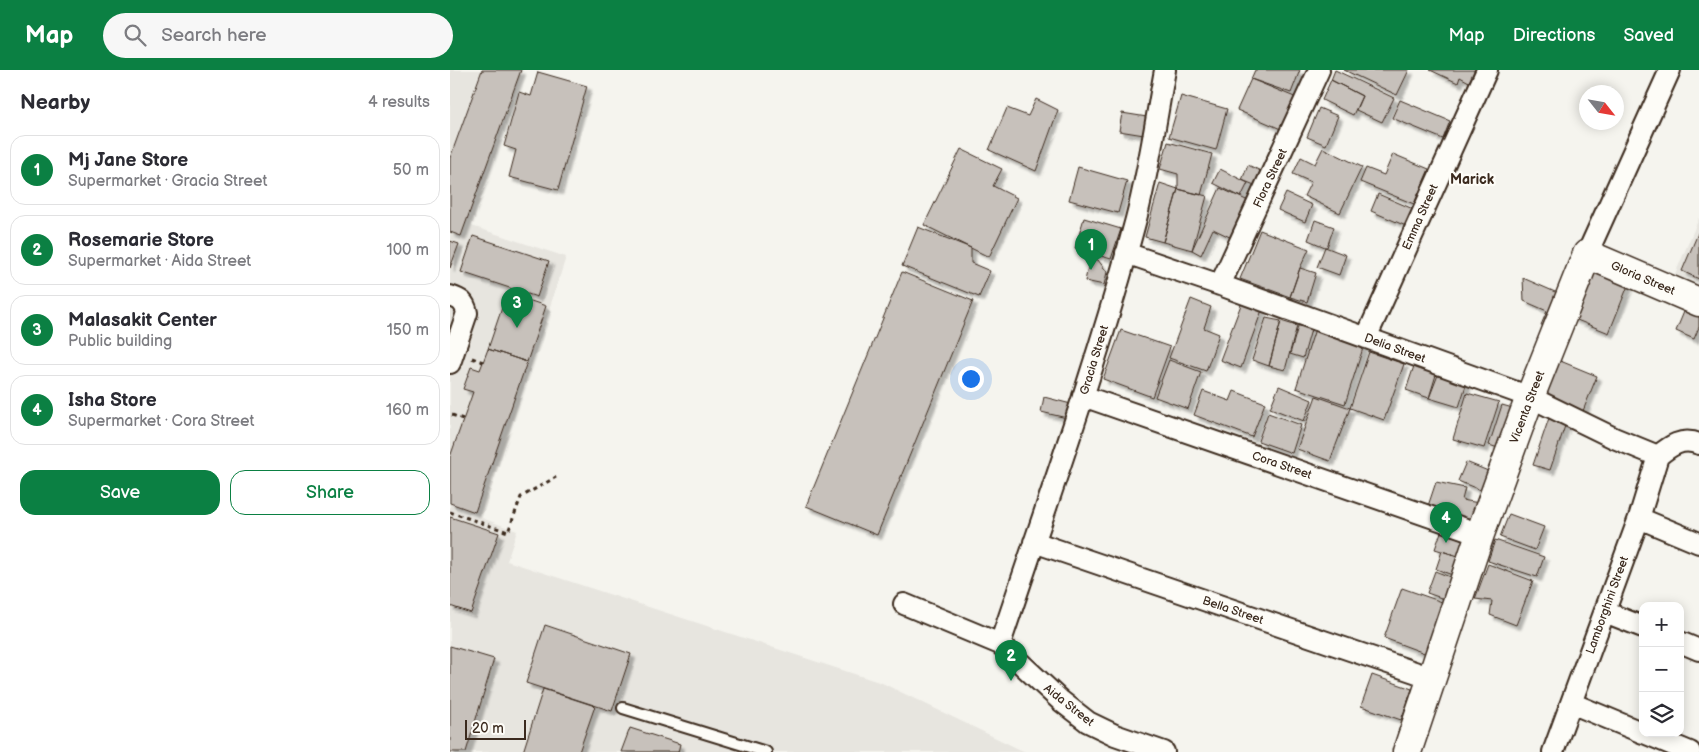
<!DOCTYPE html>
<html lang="en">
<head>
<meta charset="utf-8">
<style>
  :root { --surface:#fff; --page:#f7f7f7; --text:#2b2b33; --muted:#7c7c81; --line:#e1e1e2; --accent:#0b8043 }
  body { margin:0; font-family:"Balsamiq Sans",sans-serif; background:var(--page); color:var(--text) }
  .controls { position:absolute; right:15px; bottom:15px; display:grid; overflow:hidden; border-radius:10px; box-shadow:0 2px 12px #0003 }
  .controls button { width:45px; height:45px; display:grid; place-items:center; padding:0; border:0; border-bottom:1px solid var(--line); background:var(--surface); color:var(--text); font:25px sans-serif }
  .compass { position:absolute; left:1129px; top:15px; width:45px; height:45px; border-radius:50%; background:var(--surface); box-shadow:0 2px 12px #0003; rotate:121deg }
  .scale { position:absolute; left:15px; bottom:12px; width:61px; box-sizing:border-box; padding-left:5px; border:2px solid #3b2a1e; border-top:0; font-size:14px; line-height:18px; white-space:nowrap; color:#3b2a1e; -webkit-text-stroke:4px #fdfcf7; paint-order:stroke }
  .you { position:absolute; left:520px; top:308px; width:18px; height:18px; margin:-12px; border:4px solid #fff; border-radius:50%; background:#1a73e8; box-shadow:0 0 0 8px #1a73e833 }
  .badge { display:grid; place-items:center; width:32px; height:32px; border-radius:50%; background:var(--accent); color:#fff; font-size:16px; font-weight:700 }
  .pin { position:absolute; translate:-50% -41px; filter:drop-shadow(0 1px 2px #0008) }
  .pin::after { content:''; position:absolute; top:26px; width:18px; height:15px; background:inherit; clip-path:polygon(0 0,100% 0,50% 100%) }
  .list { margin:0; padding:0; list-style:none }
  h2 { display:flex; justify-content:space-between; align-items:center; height:65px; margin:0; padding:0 20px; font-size:21px }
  h2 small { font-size:16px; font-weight:400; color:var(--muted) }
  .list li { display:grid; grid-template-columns:32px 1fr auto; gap:15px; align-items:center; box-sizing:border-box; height:70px; margin:0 10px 10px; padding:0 10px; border:1px solid var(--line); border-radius:15px }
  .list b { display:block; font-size:19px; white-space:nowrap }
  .list p { margin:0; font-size:16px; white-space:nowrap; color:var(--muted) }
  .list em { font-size:16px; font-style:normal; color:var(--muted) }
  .actions { display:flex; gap:10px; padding:15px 20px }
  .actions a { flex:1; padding:11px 0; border:1px solid var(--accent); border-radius:15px; text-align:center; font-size:18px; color:var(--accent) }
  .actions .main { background:var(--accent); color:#fff }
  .icon { flex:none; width:28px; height:28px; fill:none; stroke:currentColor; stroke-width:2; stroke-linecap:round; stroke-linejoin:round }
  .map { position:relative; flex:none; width:1249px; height:682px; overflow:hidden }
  header { display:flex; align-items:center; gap:30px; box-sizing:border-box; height:70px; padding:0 25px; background:var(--accent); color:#fff }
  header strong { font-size:24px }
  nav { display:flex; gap:28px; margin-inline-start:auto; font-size:18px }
  .search { width:350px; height:45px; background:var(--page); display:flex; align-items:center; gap:12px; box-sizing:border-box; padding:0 18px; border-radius:28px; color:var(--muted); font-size:19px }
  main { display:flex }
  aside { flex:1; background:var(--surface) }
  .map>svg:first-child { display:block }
  .built { fill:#e7e5df }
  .building { fill:#c7c1bb; stroke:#3b2a1e; filter:url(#shadow) }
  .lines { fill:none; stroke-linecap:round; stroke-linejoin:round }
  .lane-casing { stroke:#3b2a1e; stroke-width:14 }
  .street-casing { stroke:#3b2a1e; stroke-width:24 }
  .secondary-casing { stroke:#3b2a1e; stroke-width:31 }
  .path { stroke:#3b2a1e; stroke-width:3; stroke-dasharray:4 4; stroke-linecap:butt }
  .lane { stroke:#fdfcf7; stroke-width:10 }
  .street { stroke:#fdfcf7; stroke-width:20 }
  .secondary { stroke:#fdfcf7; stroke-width:28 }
  .labels { text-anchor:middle; stroke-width:4.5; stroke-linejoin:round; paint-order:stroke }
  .street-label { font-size:12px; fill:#3b2a1e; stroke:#fdfcf7 }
  .neighbourhood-label { font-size:14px; font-weight:bold; fill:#3b2a1e; stroke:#fdfcf7 }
</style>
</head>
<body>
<header>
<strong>Map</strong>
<div class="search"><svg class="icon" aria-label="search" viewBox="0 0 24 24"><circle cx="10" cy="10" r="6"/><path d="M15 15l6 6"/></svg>Search here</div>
<nav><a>Map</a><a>Directions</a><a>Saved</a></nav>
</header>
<main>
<aside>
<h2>Nearby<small>4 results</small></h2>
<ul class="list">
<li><span class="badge">1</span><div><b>Mj Jane Store</b><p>Supermarket · Gracia Street</p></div><em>50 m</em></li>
<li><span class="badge">2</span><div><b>Rosemarie Store</b><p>Supermarket · Aida Street</p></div><em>100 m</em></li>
<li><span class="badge">3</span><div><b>Malasakit Center</b><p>Public building</p></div><em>150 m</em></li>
<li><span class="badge">4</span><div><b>Isha Store</b><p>Supermarket · Cora Street</p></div><em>160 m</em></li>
</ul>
<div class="actions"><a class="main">Save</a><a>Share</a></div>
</aside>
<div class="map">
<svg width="1249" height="682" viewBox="0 0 1249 682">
  <defs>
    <filter id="shadow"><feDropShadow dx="4.5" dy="4.5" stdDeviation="1" flood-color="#0004"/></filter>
  </defs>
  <rect width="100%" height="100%" fill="#f5f4ee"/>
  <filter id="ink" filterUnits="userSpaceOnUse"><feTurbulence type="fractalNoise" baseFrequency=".02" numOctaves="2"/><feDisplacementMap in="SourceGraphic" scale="10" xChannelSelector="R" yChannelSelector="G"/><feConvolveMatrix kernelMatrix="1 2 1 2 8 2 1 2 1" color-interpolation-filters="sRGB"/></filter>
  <g filter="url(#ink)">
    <path class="built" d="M0,0H73L22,156L116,187L32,448L67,461L57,491L432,613L575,682H0Z
      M1249,148V216L1225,204Z"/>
    <path class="building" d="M32,0H71L11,166L0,162V88Z
      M805,0H850L841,23L801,9Z
      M885,0L944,28L932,52L906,40L912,26L881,10Z
      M894,0H959L947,25Z
      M980,0H1025L1019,12L1010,7L1008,13Z
      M88,2L137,16L108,120L59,107L66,80L54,76L69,22L81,26Z
      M801,9L847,28L833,60L787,40Z
      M881,10L912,26L903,45L872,30Z
      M731,26L777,39L766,80L719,67Z
      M586,29L608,40L586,101L539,80L557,38L578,46Z
      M950,30L1000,51L993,69L942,48Z
      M869,38L888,46L876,75L857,67Z
      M672,43L697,47L694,65L669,61Z
      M718,72L762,84L751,125L728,119V104L710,99Z
      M873,78L912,97L890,143L854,126L861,112L843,104L851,87L865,94Z
      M511,79L552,99L543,116L567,128L539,187L474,155Z
      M943,84L979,99L964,134L910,112L916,98L934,105Z
      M798,95L813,102L807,116L792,110Z
      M628,97L677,111L668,143L619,130Z
      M770,99L798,113L791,127L763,113Z
      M710,113L728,119L713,172L695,167Z
      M770,118L805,134L788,171L763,159L751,185L742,180Z
      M728,119L757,126L742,180L713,172Z
      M836,123L862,135L855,152L828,140Z
      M928,124L963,139L956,156L921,141Z
      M634,148L671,159L661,189L625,178Z
      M865,150L884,157L877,177H875L858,170Z
      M468,157L521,178V193L540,201L529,227L452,196Z
      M810,160L859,179L850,198L840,227L790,209Z
      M1249,161V209L1232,201Z
      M23,166L99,191L87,227L11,202Z
      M0,171L9,174L0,198Z
      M875,177L896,185L889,205L867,197Z
      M640,188L648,190L657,202L654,215L635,211Z
      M850,198L866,203L857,232L840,227Z
      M1142,198L1179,213L1159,263L1122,248Z
      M452,202L523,231L427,465L356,436Z
      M1073,208L1112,225L1098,256L1091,255L1097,241L1074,231Z
      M57,223L96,236L77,292L38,279Z
      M741,229L761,237L754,258L769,264L756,301L719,288Z
      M792,232L812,240L791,298L770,290Z
      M1236,237L1249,243V257L1244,269L1226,261Z
      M816,248L831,251L819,296L802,290Z
      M831,251L847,256L835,300L819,296Z
      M849,253L862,256L853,288L840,284Z
      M865,259L914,275L895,334L846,318Z
      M671,260L720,277L702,327L653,309Z
      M38,279L77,292L25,442L0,433V387L23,322L13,319L21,297L30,300Z
      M919,282L954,294L934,350L900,338Z
      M719,290L751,302L738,339L705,327Z
      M1108,290L1147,306L1133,341L1093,325Z
      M964,296L988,305L979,328L956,320Z
      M988,298L1018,309L1009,337L979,328Z
      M829,316L862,330L854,351L820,338Z
      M753,321L780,331L784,321L815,333L802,367L744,345Z
      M1017,323L1049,332L1034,378L1003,369Z
      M866,326L900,338L880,391L847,379Z
      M594,327L621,334L617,348L591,342Z
      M1052,335L1070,340L1057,381L1039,375Z
      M818,343L851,355L842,383L808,371Z
      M1100,345L1117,350L1100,400L1083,395Z
      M1016,392L1048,405L1040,424L1008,411Z
      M986,412L1015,418L1012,430L1035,434L1030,452L978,436Z
      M1059,444L1094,457L1085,480L1050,467Z
      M0,447L49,463L21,543L0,536Z
      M991,462L1017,471L1011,487L985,479Z
      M1045,470L1094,487L1087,507L1038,491Z
      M992,481L1011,487L1005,506L986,499Z
      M1038,494L1083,511L1066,555L1040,545L1042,531L1025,529Z
      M985,501L1005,509L997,530L977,523Z
      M952,518L995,533L977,584L934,568Z
      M95,555L181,584L162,641L76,613Z
      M0,576L44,589L16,682H0Z
      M922,605L962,619L951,650L911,636Z
      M93,619L145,636L129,682H73Z
      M180,658L230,674L228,682H171Z"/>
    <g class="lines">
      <g class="lane-casing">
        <path id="lane" d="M173,638L316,682"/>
      </g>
      <g class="street-casing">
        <path id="street" d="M676,183L770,215L1080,327L1164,368L1208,386
          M1137,184L1220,0
          M770,215L869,0
          M0,226C10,229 15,232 17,243L0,293
          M916,268L1037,0
          M633,326L1030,464
          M1208,386C1220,376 1232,367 1249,374
          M1189,448L1249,473
          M584,472L982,608
          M454,534L550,574L611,631L638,652L665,665L714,682
          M1155,542L1193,557
          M1230,572L1249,580
          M550,574C597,433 648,292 686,149C699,100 706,49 715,0
          M1121,633L1193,663
          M1194,663L1240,682
          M1103,682L1189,448L1208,386"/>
      </g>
      <g class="secondary-casing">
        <path id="secondary" d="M957,682L1030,464L1080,327L1137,184L1249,232"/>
      </g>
      <path class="path" d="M22,288L33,292
        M2,345L13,349
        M0,442L58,462L71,427L106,407"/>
      <use href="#lane" class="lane"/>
      <use href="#street" class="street"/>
      <use href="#secondary" class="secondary"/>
    </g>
  </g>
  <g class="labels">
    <g class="street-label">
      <text transform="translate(820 108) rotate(-65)" y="4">Flora Street</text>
      <text transform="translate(970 147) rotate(-66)" y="4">Emma Street</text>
      <text transform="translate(1193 208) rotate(23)" y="4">Gloria Street</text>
      <text transform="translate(945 278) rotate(20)" y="4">Delia Street</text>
      <text transform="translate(644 290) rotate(-73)" y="4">Gracia Street</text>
      <text transform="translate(1077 337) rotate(-69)" y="4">Vicenta Street</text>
      <text transform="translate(832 395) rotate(19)" y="4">Cora Street</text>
      <text transform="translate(1157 535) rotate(-70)" y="4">Lamborghini Street</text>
      <text transform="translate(783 540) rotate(19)" y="4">Bella Street</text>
      <text transform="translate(619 635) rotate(38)" y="4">Aida Street</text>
    </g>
    <g class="neighbourhood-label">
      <text x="1022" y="114">Marick</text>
    </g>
  </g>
</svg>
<div class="controls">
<button>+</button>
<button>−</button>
<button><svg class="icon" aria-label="layers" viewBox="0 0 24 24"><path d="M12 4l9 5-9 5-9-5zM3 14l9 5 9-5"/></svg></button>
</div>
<svg class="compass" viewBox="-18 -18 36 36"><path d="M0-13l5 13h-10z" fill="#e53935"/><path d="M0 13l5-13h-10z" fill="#7c7c81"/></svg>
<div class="scale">20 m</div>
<div class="you"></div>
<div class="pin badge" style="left:641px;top:200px">1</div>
<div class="pin badge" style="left:561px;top:611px">2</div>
<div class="pin badge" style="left:67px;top:258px">3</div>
<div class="pin badge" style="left:996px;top:473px">4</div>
</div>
</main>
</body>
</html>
